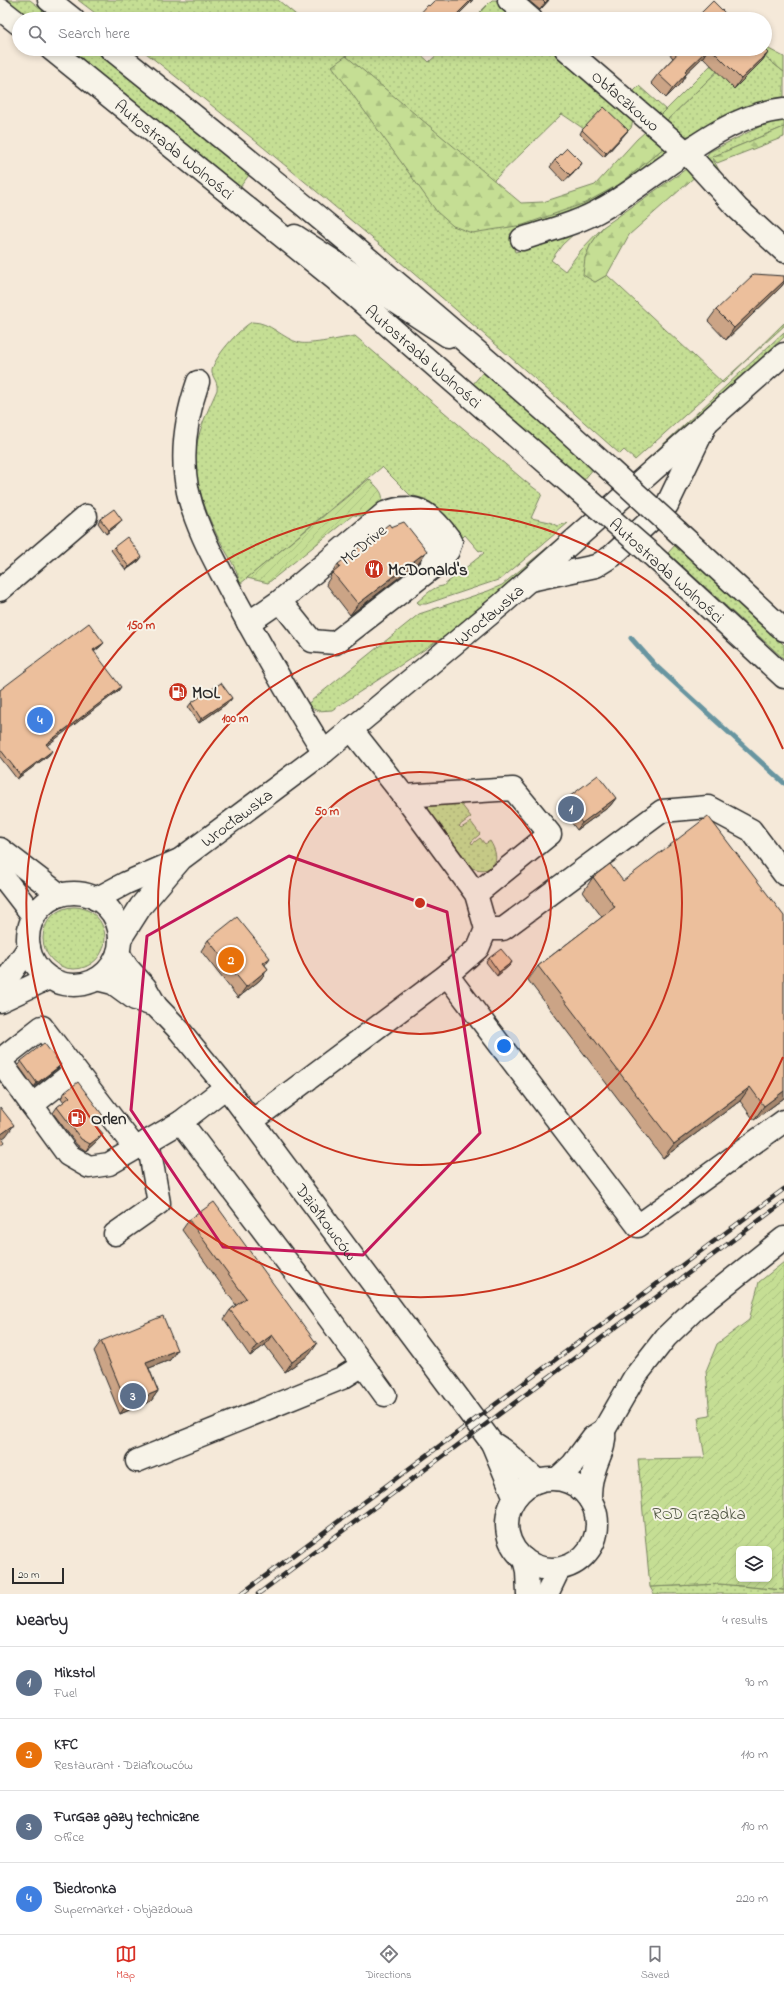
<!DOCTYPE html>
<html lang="en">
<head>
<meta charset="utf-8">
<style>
  :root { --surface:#fff; --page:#f7f7f7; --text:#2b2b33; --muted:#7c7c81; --line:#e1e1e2; --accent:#d93025 }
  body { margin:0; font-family:"Indie Flower",sans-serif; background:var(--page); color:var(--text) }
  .controls { position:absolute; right:12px; bottom:12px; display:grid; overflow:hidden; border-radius:6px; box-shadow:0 2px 6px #0003 }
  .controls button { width:36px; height:36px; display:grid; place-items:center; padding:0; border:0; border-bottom:1px solid var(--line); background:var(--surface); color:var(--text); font:20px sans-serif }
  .scale { position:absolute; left:12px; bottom:10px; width:52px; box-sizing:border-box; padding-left:4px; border:2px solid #2b2b2b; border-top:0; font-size:11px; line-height:14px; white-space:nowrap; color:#2b2b2b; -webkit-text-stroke:3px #f7f3e8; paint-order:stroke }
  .you { position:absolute; left:504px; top:1046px; width:14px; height:14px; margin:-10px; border:3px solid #fff; border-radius:50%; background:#1a73e8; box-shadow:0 0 0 6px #1a73e833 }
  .badge { display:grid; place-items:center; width:26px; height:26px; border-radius:50%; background:var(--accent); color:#fff; font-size:13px; font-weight:700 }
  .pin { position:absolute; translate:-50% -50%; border:2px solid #fff; box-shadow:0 1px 4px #0006 }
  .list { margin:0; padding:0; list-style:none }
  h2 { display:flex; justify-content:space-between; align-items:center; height:52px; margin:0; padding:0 16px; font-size:17px }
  h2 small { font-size:13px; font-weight:400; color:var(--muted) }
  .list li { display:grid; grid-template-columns:26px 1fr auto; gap:12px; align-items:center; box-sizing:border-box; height:72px; padding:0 16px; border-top:1px solid var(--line) }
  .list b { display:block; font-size:15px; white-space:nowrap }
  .list p { margin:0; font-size:13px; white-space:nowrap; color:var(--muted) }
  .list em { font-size:13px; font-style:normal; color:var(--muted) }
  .icon { flex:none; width:22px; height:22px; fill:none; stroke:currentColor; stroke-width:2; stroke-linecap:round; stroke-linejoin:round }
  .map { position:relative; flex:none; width:784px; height:1594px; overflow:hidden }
  .search { position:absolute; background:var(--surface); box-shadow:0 2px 6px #0003; left:12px; right:12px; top:12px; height:44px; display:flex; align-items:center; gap:10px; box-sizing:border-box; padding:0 14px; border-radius:22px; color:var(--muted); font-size:15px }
  .sheet { height:340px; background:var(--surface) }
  nav { display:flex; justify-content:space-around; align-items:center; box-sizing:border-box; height:56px; border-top:1px solid var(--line); background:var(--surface); font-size:11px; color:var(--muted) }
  nav a { display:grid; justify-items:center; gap:2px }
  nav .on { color:var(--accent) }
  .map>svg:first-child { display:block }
  .grass { fill:url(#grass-dots); stroke:#788460 }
  .forest { fill:url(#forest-firs); stroke:#788460 }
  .garden { fill:url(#garden-furrows); stroke:#788460; fill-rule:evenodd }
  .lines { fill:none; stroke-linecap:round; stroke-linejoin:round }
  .stream { stroke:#6795a0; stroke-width:5 }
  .minor-casing { stroke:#2b2b2b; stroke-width:25 }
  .major-casing { stroke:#2b2b2b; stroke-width:25 }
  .highway-casing { stroke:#2b2b2b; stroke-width:25 }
  .minor { stroke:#f7f3e8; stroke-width:22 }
  .major { stroke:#f7f3e8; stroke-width:22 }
  .highway { stroke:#f7f3e8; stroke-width:22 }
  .rail-casing { stroke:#2b2b2b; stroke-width:4.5 }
  .rail { stroke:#f7f3e8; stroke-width:3; stroke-dasharray:9; stroke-linecap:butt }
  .highway-bridge-casing { stroke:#2b2b2b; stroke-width:25; stroke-linecap:butt }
  .highway-bridge { stroke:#f7f3e8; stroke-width:22 }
  .wall { fill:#cba486; stroke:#2b2b2b }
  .shaded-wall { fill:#a5866d; stroke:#2b2b2b }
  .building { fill:#ecbf9c; stroke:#2b2b2b }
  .marked { fill:none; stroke:#c2185b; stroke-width:3; stroke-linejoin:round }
  .ring { fill:none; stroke:#c8321e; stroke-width:2 }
  .labels { text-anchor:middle; stroke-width:4; stroke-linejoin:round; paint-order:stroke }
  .street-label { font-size:17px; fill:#2b2b2b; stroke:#f7f3e8 }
  .poi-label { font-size:17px; font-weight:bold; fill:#2b2b2b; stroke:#f7f3e8; text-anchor:start }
  .park-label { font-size:17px; fill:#525845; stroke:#f7f3e8 }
  .centre { fill:#c8321e; stroke:#f7f3e8; stroke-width:2 }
  .ring-label { font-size:12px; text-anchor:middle; font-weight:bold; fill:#c8321e; stroke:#f7f3e8; stroke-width:4; stroke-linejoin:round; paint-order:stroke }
</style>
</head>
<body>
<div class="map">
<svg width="784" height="1594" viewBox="0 0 784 1594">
  <defs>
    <pattern id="grass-dots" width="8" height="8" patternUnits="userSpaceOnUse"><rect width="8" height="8" fill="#c5de94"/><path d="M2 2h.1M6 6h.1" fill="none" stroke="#a9bf80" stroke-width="1.8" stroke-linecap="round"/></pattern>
    <pattern id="forest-firs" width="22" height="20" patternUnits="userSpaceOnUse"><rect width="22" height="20" fill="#c5de94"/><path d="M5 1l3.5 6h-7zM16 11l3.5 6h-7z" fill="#a9bf80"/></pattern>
    <pattern id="garden-furrows" width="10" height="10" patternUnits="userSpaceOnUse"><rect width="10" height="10" fill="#c5de94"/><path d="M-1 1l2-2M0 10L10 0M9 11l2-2" fill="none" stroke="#a9bf80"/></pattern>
  </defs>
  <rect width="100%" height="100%" fill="#f5e9d9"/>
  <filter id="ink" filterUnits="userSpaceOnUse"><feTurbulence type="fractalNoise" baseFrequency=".025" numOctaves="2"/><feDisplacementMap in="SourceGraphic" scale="8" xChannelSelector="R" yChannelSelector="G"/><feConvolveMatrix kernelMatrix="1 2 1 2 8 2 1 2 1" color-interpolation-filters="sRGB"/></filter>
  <g filter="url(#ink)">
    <path class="grass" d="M6,0H30L54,19H30Z
      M78,0H278L301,19H103Z
      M492,0H496L518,19H473Z
      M68,49H93L249,175L240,187Z
      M141,49H337L346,56L353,49H415L429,62L443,49H552L633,121L631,128L625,134L584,129L562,114L493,181L346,57L453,226L620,184L666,146L667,152L663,159L623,187L563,218L510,234L515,252L534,247L577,231L562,245L551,260L565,271L581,250L603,227L590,246L585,258L595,282L607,275L723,383L784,323V326L635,460L624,450L620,454C464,315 305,178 141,49Z
      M740,49H755L784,72V98L766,101L709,125L693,136H684L666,129L631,100V94L639,86L666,110L656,120L663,124Z
      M784,118V127L712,157L735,200L705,159L709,152L771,121Z
      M252,322C271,322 281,338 300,343C310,345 343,338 355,336L526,482L542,494L531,518L550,522L557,526L568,523L501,579L426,604H419L417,602C426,595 432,587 443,586L484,553L481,550L479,551L465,535L460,540L452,525L436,507L425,499L410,495L382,467L240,584C236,564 223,549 215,531C203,505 190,468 198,439C202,422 210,406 217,390C218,382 214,380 212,373C210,361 241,327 252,322Z
      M784,332V337L643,467L641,465Z
      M484,371L594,468L583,481L473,384Z
      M578,522L580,525L456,629L332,710L318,711L306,705L419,614L488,591L502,585Z
      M676,544L784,645V659L668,553Z
      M453,800L461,804L471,817L459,826L461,828L471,822L480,834L471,842L472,844L480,838L485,844L490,841C502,860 495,875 472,868L428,809L429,803Z
      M43 938a31 31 0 1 1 62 0a31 31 0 1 1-62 0Z
      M720,1584L784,1590V1594H654L650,1587Z"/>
    <path class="forest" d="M765,47L784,57V72L755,49H765Z
      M727,49H740L663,124L656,120Z
      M346,56L521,203L543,202L595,185L637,139L645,132L651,133L666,146L620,184L585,203L523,225L472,233L453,226L437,212L332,66Z
      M784,127V137L717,163L712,157Z
      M686,169L698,174L629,235L607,275L595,282L583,275L585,258L590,246L603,227Z"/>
    <path class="garden" d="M369,479C387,496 386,499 371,517L353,515L268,583L247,578Z
      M784,1262V1590L720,1584L650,1587L638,1459L705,1458L698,1418L710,1416L706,1371L717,1344L749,1320L759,1282ZM739,1549H769V1579H739Z"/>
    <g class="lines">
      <path class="stream" d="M631,638L655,665L784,783"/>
      <g class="minor-casing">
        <g id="minor">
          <path d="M509,0L531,19"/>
          <path id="s1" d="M566,49L686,152L737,208L784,251"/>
          <path d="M295,236L448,336"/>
          <path d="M522,239C550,230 579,223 604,208C661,176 717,116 784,109"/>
          <path d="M198,382C186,417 180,455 188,492C196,529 217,564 234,597C263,650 292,701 324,752"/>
          <path d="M387,524C404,512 425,530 431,546C433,553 432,561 432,568"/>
          <path d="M530,580L596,566L612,556L667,505L706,424"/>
          <path d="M0,590L86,516"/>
          <path d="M248,623L280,601L385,513C418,499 434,517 451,541L448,551L437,564L335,643L312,641L280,601"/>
          <path d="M404,796L513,789L550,834L476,894"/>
          <path d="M486,929H503L662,811L708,807L751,830L784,874"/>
          <path id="s2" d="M118,953L127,967L145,987L156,1006L180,1031L226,1087L492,1443L515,1498"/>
          <path d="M447,975L638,1226L784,1121"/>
          <path d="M97,979L113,983L135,999L156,1006"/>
          <path d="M0,989L29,947"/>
          <path d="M0,1001L49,978"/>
          <path d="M0,1060L42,1027L135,1148"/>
          <path d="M0,1061L68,1155L89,1167L109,1164L181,1122"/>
          <path d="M226,1087L181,1122L310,1292L385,1395"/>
          <path d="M32,1105L75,1071"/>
          <path d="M252,1121L447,975L478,948L486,929L476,894L404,796L351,729"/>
          <path d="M115,1234L159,1203L148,1141"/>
          <path d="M492,1443C510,1452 522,1469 538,1481"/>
          <path d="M137,1461L342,1378L363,1365"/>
          <circle cx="552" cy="1524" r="45"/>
          <path d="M557,1479L573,1464L593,1437L604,1430L634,1378L666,1337L695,1309L784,1238"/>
          <path d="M590,1500C590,1491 590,1483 593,1475C597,1457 606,1449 604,1430"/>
          <path d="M524,1559L527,1571L528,1594"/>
          <path d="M547,1594L559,1569"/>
        </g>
      </g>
      <g class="major-casing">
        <g id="major">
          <path d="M0,849L60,895"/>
          <path d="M0,873L34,917"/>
          <circle cx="74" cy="939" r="46"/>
          <path d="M96,899L126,883L177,861"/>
          <path id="s3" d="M120,939L141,906L181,859L324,752L502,604L784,354"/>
        </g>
      </g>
      <g class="highway-casing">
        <g id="highway">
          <path d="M49,0L73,19"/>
          <path d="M0,9L19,24"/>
          <path id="s4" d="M51,49L335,279L580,492"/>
          <path d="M111,49C280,184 447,321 607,467"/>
          <path d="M678,532L784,630"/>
          <path d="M652,555L784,677"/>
        </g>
      </g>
      <use href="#minor" class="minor"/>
      <use href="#major" class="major"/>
      <use href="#highway" class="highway"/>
      <g class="rail-casing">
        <path id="rail" d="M241,1594L784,1189
          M258,1594L784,1202"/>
      </g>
      <use href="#rail" class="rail"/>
      <g class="highway-bridge-casing">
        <path id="highway-bridge" d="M607,467L678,532
          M580,492L652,555"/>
      </g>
      <use href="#highway-bridge" class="highway-bridge"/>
    </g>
    <path class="wall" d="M528,0H549L540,10Z
      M666,49H764L768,53L761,62L734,89L703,57L686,73L681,83L666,98L651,83L658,74L673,58L666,50Z
      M582,130H628L625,134L604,157L580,134Z
      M555,160L582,163L577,170L564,182L550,167Z
      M784,276V283L781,287L726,340L708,321L716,310Z
      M100,519L122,520L119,524L106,534L98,523Z
      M114,547L139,561L126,570L111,550Z
      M419,562L350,615L326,584L331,576H330L338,564Z
      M104,643L101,646L94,652L118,691L47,745L49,755L17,779L0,757V690Z
      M232,698L229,702L199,723L188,707L191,703Z
      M616,798L610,806L577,830L560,807L565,800Z
      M593,877L784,1098L754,1120L740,1101L663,1158L528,980L538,966L602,917L583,892Z
      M208,940L265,965L268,969L260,980L238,998L201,951Z
      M489,958L512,962L509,966L497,976L486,962Z
      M21,1061L61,1065L58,1068L34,1087L18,1065Z
      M65,1092L100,1123L96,1126L103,1134L98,1140L86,1151L77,1145L53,1113L57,1107L64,1102L61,1098Z
      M189,1220L310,1354L285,1372L265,1345L250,1356L224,1319L230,1310L236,1305L182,1230Z
      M101,1341L170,1360L149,1368L158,1391L151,1401L120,1414L94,1351Z"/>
    <path class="shaded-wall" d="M471,0H473L454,19H452Z
      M548,0H549L540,10L545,3Z
      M708,49L703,57L678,81L685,71Z
      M768,53L761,62L734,89L741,79Z
      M687,73L681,83L666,98L673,88Z
      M628,130L625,134L604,157L606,153Z
      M582,163L577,170L564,182L570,175Z
      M784,281V283L781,287L726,340L734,328Z
      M122,520L119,524L106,534L109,530Z
      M427,551L419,562L350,615L358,604Z
      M142,557L139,561L126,570L129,567Z
      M104,643L101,646L90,654L93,650Z
      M121,687L118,691L44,748L46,744Z
      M232,698L229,702L199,723L201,719Z
      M52,751L49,755L17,779L20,775Z
      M616,798L610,806L577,830L582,823Z
      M270,958L262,969L263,963Z
      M512,962L509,966L497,976L499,972Z
      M268,969L260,980L238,998L246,987Z
      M61,1065L58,1068L34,1087L37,1083Z
      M750,1087L740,1101L663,1158L674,1144Z
      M784,1091V1098L754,1120L764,1106Z
      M104,1117L100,1123L91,1131L95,1124Z
      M14,1125L6,1136L0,1140V1135Z
      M103,1134L98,1140L86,1151L90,1144Z
      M272,1335L265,1345L250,1356L257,1346Z
      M317,1344L310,1354L285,1372L292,1362Z
      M177,1350L170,1360L139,1372L146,1362Z
      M158,1391L151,1401L120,1414L127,1404Z"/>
    <path class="building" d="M435,0H471L452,19H419L417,17L428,5L429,6Z
      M542,0H548L545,3Z
      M713,1L731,19H695Z
      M681,49H708L685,71L687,73L673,88L658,74L681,50Z
      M711,49H764L768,53L741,79Z
      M604,107L628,130L606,153L582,130Z
      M567,148L582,163L570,175L555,160Z
      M754,274L784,276V281L734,328L716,310Z
      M114,509L122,520L109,530L100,519Z
      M404,522L427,551L358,604L333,573L340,567L338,564L389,524L391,527Z
      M127,537L142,557L129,567L114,547Z
      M89,623L104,643L93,650L121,687L46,744L52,751L20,775L0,749V690Z
      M221,683L232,698L201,719L191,703Z
      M598,775L616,798L582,823L565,800Z
      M708,816L784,916V1091L764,1106L750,1087L674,1144L538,966L615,907L593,877L610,864L623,881Z
      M237,917L270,958L263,963L268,969L246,987L208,940Z
      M501,949L512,962L499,972L489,958Z
      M44,1043L61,1065L37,1083L21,1061Z
      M78,1082L104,1117L95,1124L103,1134L90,1144L81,1139L57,1107L70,1097L65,1092Z
      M0,1107L14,1125L0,1135Z
      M0,1136L4,1142L0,1145Z
      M214,1202L317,1344L292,1362L272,1335L257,1346L230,1310L246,1298L189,1220Z
      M163,1316L177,1350L146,1362L158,1391L127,1404L101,1341Z"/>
  </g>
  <path class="marked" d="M289,856L447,912L480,1133L363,1255L223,1247L131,1110L147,936Z"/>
  <circle cx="420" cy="903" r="131" fill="#c8321e" fill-opacity=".12"/>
  <g class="ring">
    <circle cx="420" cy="903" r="131"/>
    <circle cx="420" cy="903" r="262"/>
    <path d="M783 1057A394 394 0 1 1 783 749"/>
  </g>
  <defs>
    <g id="restaurant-disc" transform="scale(1)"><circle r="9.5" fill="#c8321e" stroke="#f7f3e8"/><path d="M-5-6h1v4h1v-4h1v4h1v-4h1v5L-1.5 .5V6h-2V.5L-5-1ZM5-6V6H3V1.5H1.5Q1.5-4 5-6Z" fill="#fff"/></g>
    <g id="fuel-disc" transform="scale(1)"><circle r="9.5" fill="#c8321e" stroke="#f7f3e8"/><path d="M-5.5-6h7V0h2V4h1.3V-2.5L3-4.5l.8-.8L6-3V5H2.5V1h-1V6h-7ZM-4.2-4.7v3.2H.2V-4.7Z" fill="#fff"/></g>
  </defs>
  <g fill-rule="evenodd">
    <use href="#restaurant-disc" x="374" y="569"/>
    <use href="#fuel-disc" x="178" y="692"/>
    <use href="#fuel-disc" x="77" y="1118"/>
  </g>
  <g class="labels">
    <g class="street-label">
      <text dy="6" stroke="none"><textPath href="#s1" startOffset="79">Obłaczkowo</textPath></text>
      <text dy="6" stroke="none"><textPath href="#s4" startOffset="159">Autostrada Wolności</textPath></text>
      <text dy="6" stroke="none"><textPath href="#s4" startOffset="483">Autostrada Wolności</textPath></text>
      <text transform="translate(363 544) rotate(-39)" y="6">McDrive</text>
      <text transform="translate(667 570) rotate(42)" y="6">Autostrada Wolności</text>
      <text dy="6" stroke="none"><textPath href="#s3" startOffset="494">Wrocławska</textPath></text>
      <text dy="6" stroke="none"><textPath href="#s3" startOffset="170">Wrocławska</textPath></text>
      <text dy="6" stroke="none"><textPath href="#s2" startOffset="341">Działkowców</textPath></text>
    </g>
    <g class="poi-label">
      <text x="388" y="575">McDonald's</text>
      <text x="192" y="698">MOL</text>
      <text x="91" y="1124">Orlen</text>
    </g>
    <g class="park-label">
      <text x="699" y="1519">ROD Grządka</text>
    </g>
  </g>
  <circle cx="420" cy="903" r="6" class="centre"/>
  <g class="ring-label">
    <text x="141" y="629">150 m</text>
    <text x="235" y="722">100 m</text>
    <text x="327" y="815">50 m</text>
  </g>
</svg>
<div class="controls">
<button><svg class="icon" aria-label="layers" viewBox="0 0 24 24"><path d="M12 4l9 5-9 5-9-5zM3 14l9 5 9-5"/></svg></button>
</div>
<div class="scale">20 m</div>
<div class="you"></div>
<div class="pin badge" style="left:571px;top:809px;background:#5c6f8a">1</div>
<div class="pin badge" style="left:231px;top:960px;background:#e8710a">2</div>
<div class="pin badge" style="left:133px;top:1396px;background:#5c6f8a">3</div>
<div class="pin badge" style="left:40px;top:720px;background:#3f7fe0">4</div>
<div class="search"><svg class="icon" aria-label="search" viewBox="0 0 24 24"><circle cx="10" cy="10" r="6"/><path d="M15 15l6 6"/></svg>Search here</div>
</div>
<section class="sheet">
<h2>Nearby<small>4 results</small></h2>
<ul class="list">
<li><span class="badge" style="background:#5c6f8a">1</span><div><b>Mikstol</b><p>Fuel</p></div><em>90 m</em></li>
<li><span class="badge" style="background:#e8710a">2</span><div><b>KFC</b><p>Restaurant · Działkowców</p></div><em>110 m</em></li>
<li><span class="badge" style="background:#5c6f8a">3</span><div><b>FurGaz gazy techniczne</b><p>Office</p></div><em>190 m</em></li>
<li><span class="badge" style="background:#3f7fe0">4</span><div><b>Biedronka</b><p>Supermarket · Objazdowa</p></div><em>220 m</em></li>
</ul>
</section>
<nav>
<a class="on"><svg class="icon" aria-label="map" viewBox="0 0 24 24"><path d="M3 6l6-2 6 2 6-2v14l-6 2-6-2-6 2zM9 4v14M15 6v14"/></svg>Map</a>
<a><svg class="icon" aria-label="directions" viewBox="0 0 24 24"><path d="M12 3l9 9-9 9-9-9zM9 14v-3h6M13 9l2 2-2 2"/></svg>Directions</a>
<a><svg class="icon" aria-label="saved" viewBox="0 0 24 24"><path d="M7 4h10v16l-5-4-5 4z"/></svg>Saved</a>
</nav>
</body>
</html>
